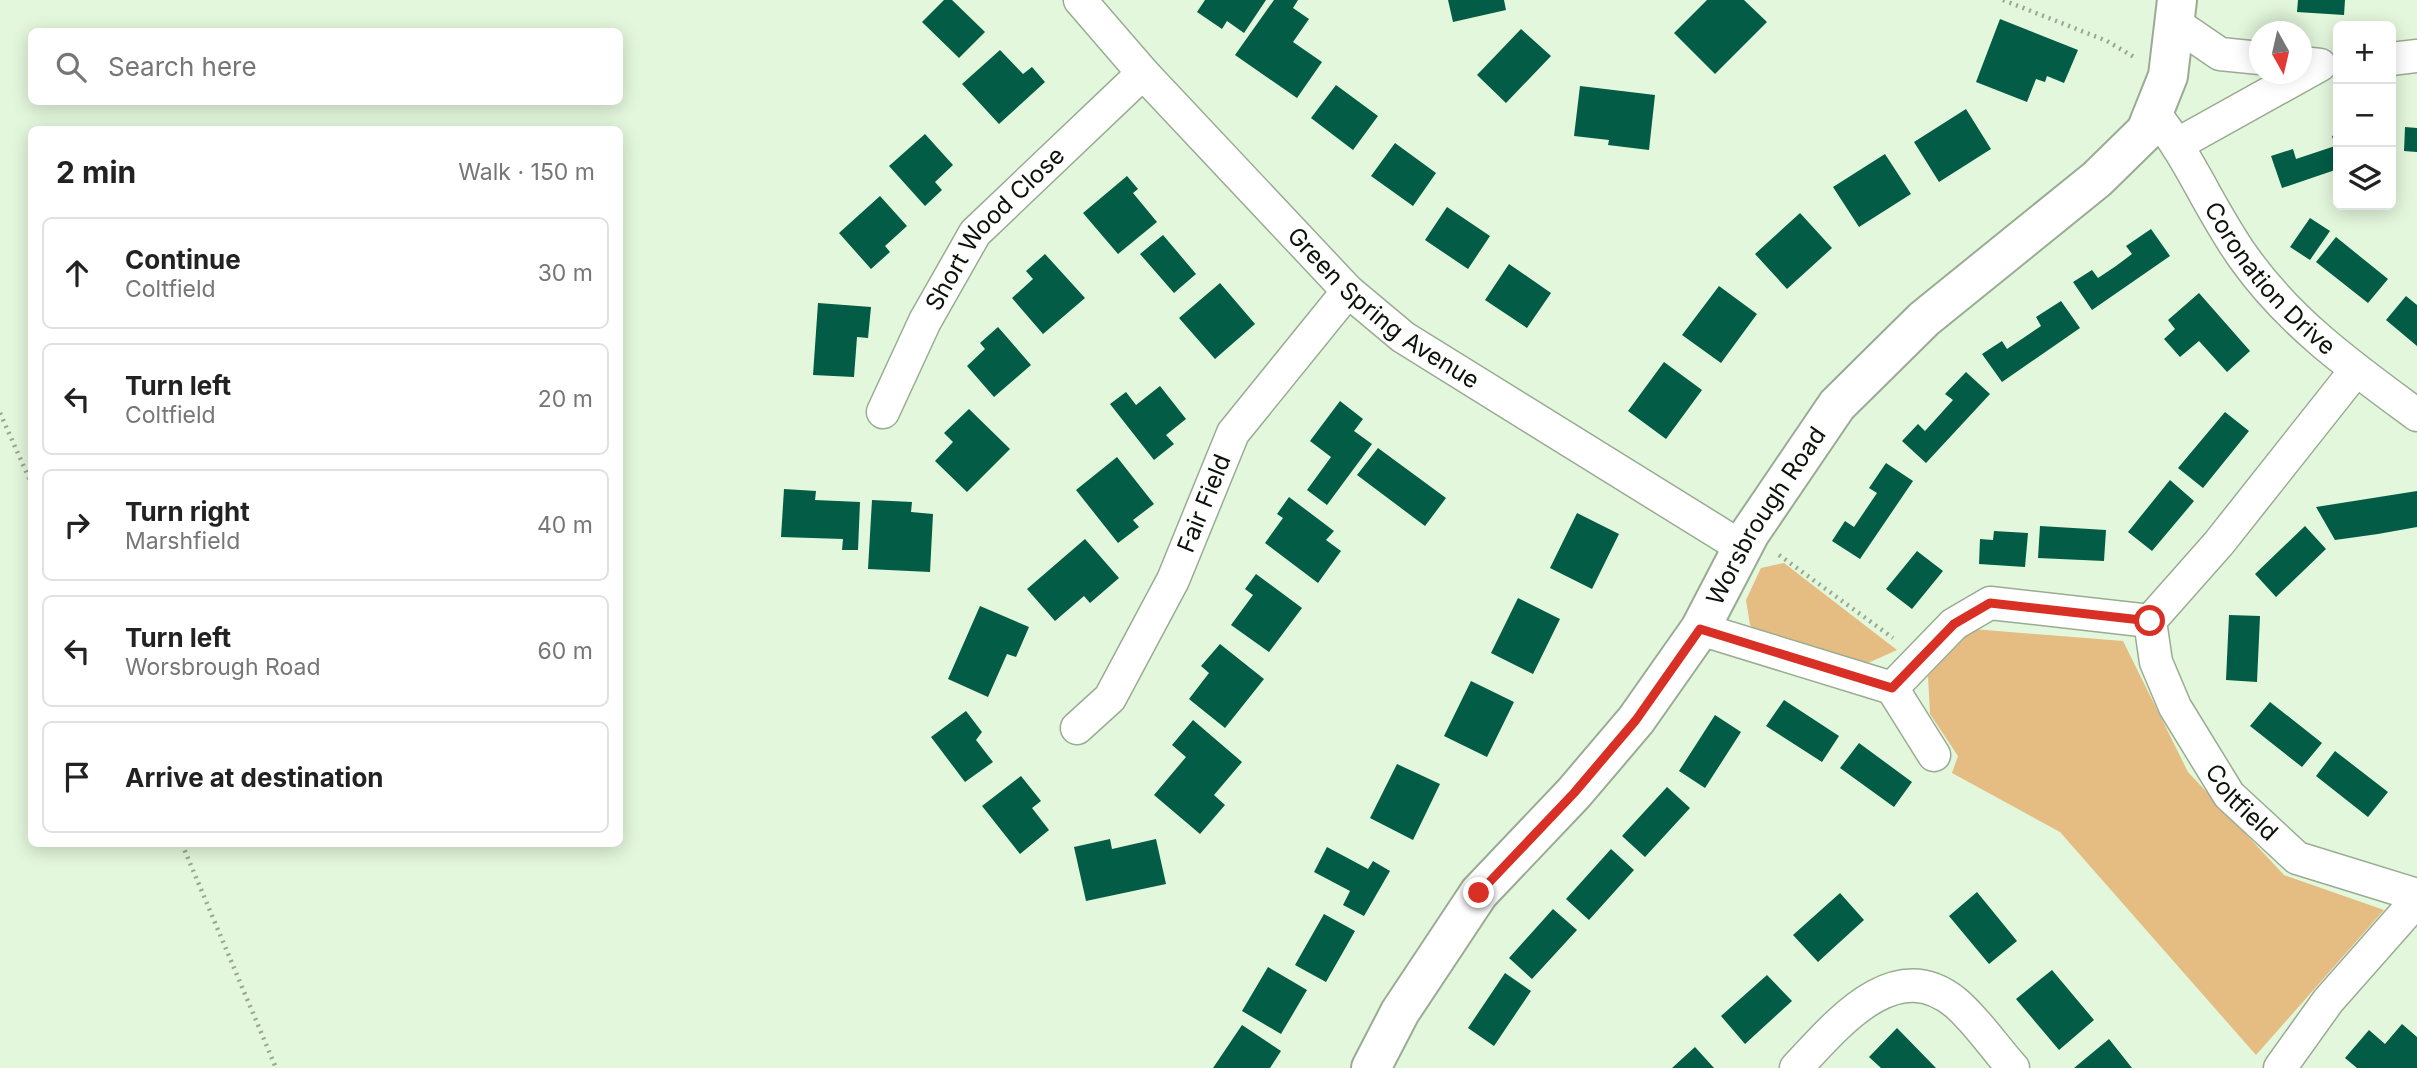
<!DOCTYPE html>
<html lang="en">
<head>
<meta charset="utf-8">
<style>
  :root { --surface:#fff; --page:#f2f2f2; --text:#222; --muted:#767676; --line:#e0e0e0 }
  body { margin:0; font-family:Inter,sans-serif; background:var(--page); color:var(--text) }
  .controls { position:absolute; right:21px; top:21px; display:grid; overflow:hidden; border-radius:10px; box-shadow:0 4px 18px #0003 }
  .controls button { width:63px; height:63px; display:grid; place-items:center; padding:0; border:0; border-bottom:2px solid var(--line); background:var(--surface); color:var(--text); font:35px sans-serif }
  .compass { position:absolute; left:2249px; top:21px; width:63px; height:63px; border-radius:50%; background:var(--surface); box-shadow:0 4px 18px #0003; rotate:172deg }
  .stop { position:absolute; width:21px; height:21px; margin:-16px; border:5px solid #d93025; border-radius:50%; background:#fff }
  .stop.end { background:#d93025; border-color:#fff; box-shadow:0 2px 7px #0008 }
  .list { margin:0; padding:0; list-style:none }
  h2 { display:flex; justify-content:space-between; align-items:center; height:91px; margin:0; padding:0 28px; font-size:30px }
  h2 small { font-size:23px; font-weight:400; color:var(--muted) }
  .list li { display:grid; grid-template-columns:46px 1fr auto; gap:21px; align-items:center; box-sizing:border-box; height:112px; margin:0 14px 14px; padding:0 14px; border:2px solid var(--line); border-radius:10px }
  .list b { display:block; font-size:26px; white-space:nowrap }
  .list p { margin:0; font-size:23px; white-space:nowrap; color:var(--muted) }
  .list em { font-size:23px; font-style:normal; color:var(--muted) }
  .icon { flex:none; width:38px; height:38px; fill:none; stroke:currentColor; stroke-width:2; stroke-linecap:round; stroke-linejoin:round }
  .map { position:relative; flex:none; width:2417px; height:1068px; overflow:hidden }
  .search { position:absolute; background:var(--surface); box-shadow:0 4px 18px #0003; left:28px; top:28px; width:595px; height:77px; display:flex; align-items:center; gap:18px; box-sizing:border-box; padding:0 24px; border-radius:10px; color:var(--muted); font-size:26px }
  .panel { position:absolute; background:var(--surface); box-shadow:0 4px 18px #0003; left:28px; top:126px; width:595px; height:721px; border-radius:10px }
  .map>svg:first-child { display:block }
  .green { fill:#e5bc81 }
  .building { fill:#025c46 }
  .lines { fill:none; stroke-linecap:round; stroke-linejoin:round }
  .minor-casing { stroke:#99ac93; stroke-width:35 }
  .tertiary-casing { stroke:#99ac93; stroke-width:42 }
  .path { stroke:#98a793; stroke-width:4.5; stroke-dasharray:2 5; stroke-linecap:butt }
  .minor { stroke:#fff; stroke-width:32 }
  .tertiary { stroke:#fff; stroke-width:38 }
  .route { stroke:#d93025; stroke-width:9 }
  .labels { text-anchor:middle; stroke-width:7; stroke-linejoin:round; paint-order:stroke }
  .street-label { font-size:24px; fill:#0c120a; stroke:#fafef9 }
</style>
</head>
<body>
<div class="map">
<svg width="2417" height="1068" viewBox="0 0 2417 1068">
  <rect width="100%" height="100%" fill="#e3f7dc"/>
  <path class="green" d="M1784,563L1897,650L1868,663L1765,638L1750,625L1746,600L1761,568Z
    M1973,629L2123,641L2188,772L2284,875L2384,910L2256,1055L2060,832L1952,773L1958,756L1930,714L1928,676Z"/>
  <path class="building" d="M944,0H952L985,32L959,58L922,22Z
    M1205,0H1266L1244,33L1227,21L1222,29L1197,12Z
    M1274,0H1298L1293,8L1309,19L1293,42L1322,62L1297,98L1235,55Z
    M1448,0H1504L1506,10L1453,22Z
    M1707,0H1744L1767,22L1715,74L1674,33Z
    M2298,0H2345L2344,15L2297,12Z
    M2000,19L2078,50L2064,83L2047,76L2045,82L2036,79L2027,102L1976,82Z
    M1521,29L1551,56L1506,103L1477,75Z
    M1000,50L1023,74L1032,67L1045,82L999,124L962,84Z
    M1336,85L1378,116L1353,150L1311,118Z
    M1580,86L1655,95L1649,150L1608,145L1609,140L1574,136Z
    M1966,109L1991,149L1939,182L1914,142Z
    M2405,127L2417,128V152L2404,151Z
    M925,134L953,165L935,182L942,190L925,206L889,166Z
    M2338,134V169L2282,188L2271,156L2293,149L2296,159L2335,146L2332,136Z
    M1395,143L1436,173L1413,206L1371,176Z
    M1885,154L1911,194L1859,227L1833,187Z
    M1127,176L1138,189L1133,193L1157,222L1118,254L1083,213Z
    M880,196L907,226L885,246L890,252L871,269L839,233Z
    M1447,207L1490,236L1468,269L1425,240Z
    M1800,213L1832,248L1787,289L1755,254Z
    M2310,218L2330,231L2310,260L2290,247Z
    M2151,229L2170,256L2092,310L2073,282L2092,270L2098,278L2116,266L2132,254L2126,246Z
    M1163,235L1196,274L1174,293L1140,254Z
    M2336,237L2388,279L2368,303L2316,262Z
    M1045,254L1085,298L1043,334L1012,298L1033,279L1026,271Z
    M1509,264L1551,293L1527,328L1485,300Z
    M1220,283L1255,324L1215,359L1179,318Z
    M1719,286L1757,314L1721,363L1682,335Z
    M2199,293L2250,351L2227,372L2199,341L2180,357L2164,339L2175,329L2168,320Z
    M2406,296L2417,305V346L2386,320Z
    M2061,301L2080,328L2002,382L1982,354L2002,341L2007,349L2041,326L2036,317Z
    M818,303L871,307L868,338L857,337L854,377L813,375Z
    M998,327L1031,365L994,397L967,366L985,349L980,343Z
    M1664,362L1702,390L1666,439L1628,411Z
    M1966,372L1990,394L1926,463L1902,441L1918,424L1925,431L1953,400L1945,394Z
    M1160,386L1186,419L1166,435L1174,444L1154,460L1110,404L1126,392L1136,405Z
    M1340,401L1363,419L1354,431L1372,444L1327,505L1307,490L1331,457L1310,441Z
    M969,409L1010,449L967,492L935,461L953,442L944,433Z
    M2225,412L2249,431L2203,488L2178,468Z
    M1378,448L1446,498L1425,526L1357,475Z
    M1117,457L1154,504L1133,520L1139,527L1118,543L1076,490Z
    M1886,463L1913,481L1860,559L1832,541L1845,521L1854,527L1877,493L1869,488Z
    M2170,480L2194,501L2152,551L2128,532Z
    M784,489L816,491L815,500L860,502L858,550H842L843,539L781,537Z
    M2417,491V527L2378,534L2335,540L2316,507Z
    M1289,497L1334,531L1326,540L1341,551L1318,583L1265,543L1283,518L1277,514Z
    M872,500L912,502L911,512L933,514L930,572L868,569Z
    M1577,513L1619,534L1592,589L1550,568Z
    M2040,526L2106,530L2104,561L2038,558Z
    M2305,526L2326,549L2276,597L2255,574Z
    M1994,531L2028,533L2025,567L1979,564L1980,539L1993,540Z
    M1085,539L1119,578L1090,603L1084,596L1055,621L1027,589Z
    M1917,551L1943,571L1912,609L1886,589Z
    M1256,574L1302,608L1269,652L1231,625L1253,595L1245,589Z
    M1518,598L1560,619L1533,674L1491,653Z
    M980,606L1029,627L1016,657L1007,654L988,697L948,679Z
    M2229,615L2260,616L2257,682L2226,680Z
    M1220,644L1264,679L1225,728L1189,699L1209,673L1201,666Z
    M1471,681L1514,702L1487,757L1444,736Z
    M1784,700L1839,736L1822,762L1766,726Z
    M2270,702L2322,743L2302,767L2250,726Z
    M966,711L982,732L976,740L993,762L965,782L931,737Z
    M1715,715L1741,732L1705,788L1679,771Z
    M1193,720L1242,762L1214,795L1225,805L1200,834L1154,795L1186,757L1172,745Z
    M1859,743L1912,782L1894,807L1840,768Z
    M2335,751L2388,792L2368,817L2316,776Z
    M1397,764L1440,784L1413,840L1370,818Z
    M1021,776L1041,801L1032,808L1049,830L1020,854L982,806Z
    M1667,787L1690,808L1645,857L1622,836Z
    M1110,839L1112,849L1156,839L1166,884L1086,901L1074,847Z
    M1327,847L1368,869L1373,861L1390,871L1364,916L1343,905L1350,891L1314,872Z
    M1611,849L1634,870L1589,920L1566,899Z
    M1977,892L2017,941L1989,964L1949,916Z
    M1840,893L1864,920L1818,962L1793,935Z
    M1553,909L1577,930L1532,979L1509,958Z
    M1324,914L1355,931L1326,982L1295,965Z
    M1268,967L1307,990L1281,1034L1242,1011Z
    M2052,970L2094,1020L2059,1050L2016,999Z
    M1505,973L1531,991L1494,1046L1468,1028Z
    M1767,975L1792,1001L1745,1044L1721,1016Z
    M2402,1024L2417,1037V1068H2357L2345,1058L2369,1030L2385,1044Z
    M1242,1025L1281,1051L1270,1068H1213Z
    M1897,1028L1936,1068H1881L1869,1057Z
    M2109,1039L2132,1068H2074Z
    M1695,1047L1714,1068H1672Z"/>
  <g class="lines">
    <g class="minor-casing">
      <g id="minor">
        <path id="s1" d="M1080,0L1143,73L1348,291L1403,337L1743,548"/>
        <path d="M2176,24L2220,54L2260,58"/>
        <path d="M2391,59L2417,56"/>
        <path id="s2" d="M2154,113C2190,158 2211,212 2244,258C2290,323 2353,368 2417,415"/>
        <path d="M2178,144L2320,65L2302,63"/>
        <path id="s3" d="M2356,370L2219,543L2150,621L2156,662L2175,707L2229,795L2297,858L2417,895"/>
        <path id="s4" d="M883,412L925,321L975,233L1143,73"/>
        <path d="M1700,629L1892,688"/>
        <path d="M1892,688L1954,624L1990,603L2150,621"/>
        <path d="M1892,688L1934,755"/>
        <path id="s5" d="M1077,728L1110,698L1173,580L1233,433L1348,291"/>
        <path d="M1796,1068C1836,1026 1894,952 1956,1003C1977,1021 1994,1047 2013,1068"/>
        <path d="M2280,1068L2328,1001L2417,900"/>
      </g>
    </g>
    <g class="tertiary-casing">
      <g id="tertiary">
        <path id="s6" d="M1371,1068L1400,1012L1479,893L1574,793L1636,720L1700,629L1750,533L1837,405L1924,319L2097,179L2146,131L2168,76L2177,0"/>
      </g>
    </g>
    <path class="path" d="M2003,0L2107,41L2134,57
      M0,413L32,485
      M1779,555L1893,638
      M182,844L276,1068"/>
    <use href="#minor" class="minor"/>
    <use href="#tertiary" class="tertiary"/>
  </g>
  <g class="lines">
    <path class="route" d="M1479,893L1574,793L1636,720L1700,629L1892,688L1954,624L1990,603L2150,621"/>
  </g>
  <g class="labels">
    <g class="street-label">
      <text dy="8" stroke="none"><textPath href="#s4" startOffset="217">Short Wood Close</textPath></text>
      <text dy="8" stroke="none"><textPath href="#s2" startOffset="203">Coronation Drive</textPath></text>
      <text dy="8" stroke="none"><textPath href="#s1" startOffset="434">Green Spring Avenue</textPath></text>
      <text dy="8" stroke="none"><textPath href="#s5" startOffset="261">Fair Field</textPath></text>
      <text dy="8" stroke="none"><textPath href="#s6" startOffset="682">Worsbrough Road</textPath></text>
      <text dy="8" stroke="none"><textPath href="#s3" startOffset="532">Coltfield</textPath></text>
    </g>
  </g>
</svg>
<div class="controls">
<button>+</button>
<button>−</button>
<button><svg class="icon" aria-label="layers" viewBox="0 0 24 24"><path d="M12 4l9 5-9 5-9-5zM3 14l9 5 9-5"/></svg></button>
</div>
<svg class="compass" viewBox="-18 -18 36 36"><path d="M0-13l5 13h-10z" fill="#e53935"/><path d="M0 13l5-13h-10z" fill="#767676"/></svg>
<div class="stop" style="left:2150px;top:621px"></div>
<div class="stop end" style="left:1479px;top:893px"></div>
<div class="search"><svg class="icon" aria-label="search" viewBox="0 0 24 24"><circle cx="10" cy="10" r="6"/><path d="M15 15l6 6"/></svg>Search here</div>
<section class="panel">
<h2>2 min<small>Walk · 150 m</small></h2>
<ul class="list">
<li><svg class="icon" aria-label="ahead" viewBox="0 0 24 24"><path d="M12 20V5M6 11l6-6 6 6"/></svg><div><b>Continue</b><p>Coltfield</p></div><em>30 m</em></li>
<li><svg class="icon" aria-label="left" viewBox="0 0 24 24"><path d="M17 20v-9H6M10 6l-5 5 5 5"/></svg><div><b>Turn left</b><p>Coltfield</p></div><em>20 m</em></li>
<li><svg class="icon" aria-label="right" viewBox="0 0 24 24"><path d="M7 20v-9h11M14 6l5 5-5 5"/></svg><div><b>Turn right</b><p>Marshfield</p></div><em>40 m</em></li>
<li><svg class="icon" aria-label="left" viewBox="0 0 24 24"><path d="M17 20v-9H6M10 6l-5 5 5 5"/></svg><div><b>Turn left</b><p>Worsbrough Road</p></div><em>60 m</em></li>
<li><svg class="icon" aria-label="arrive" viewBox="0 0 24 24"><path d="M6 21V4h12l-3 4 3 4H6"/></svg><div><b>Arrive at destination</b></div></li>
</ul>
</section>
</div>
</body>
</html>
